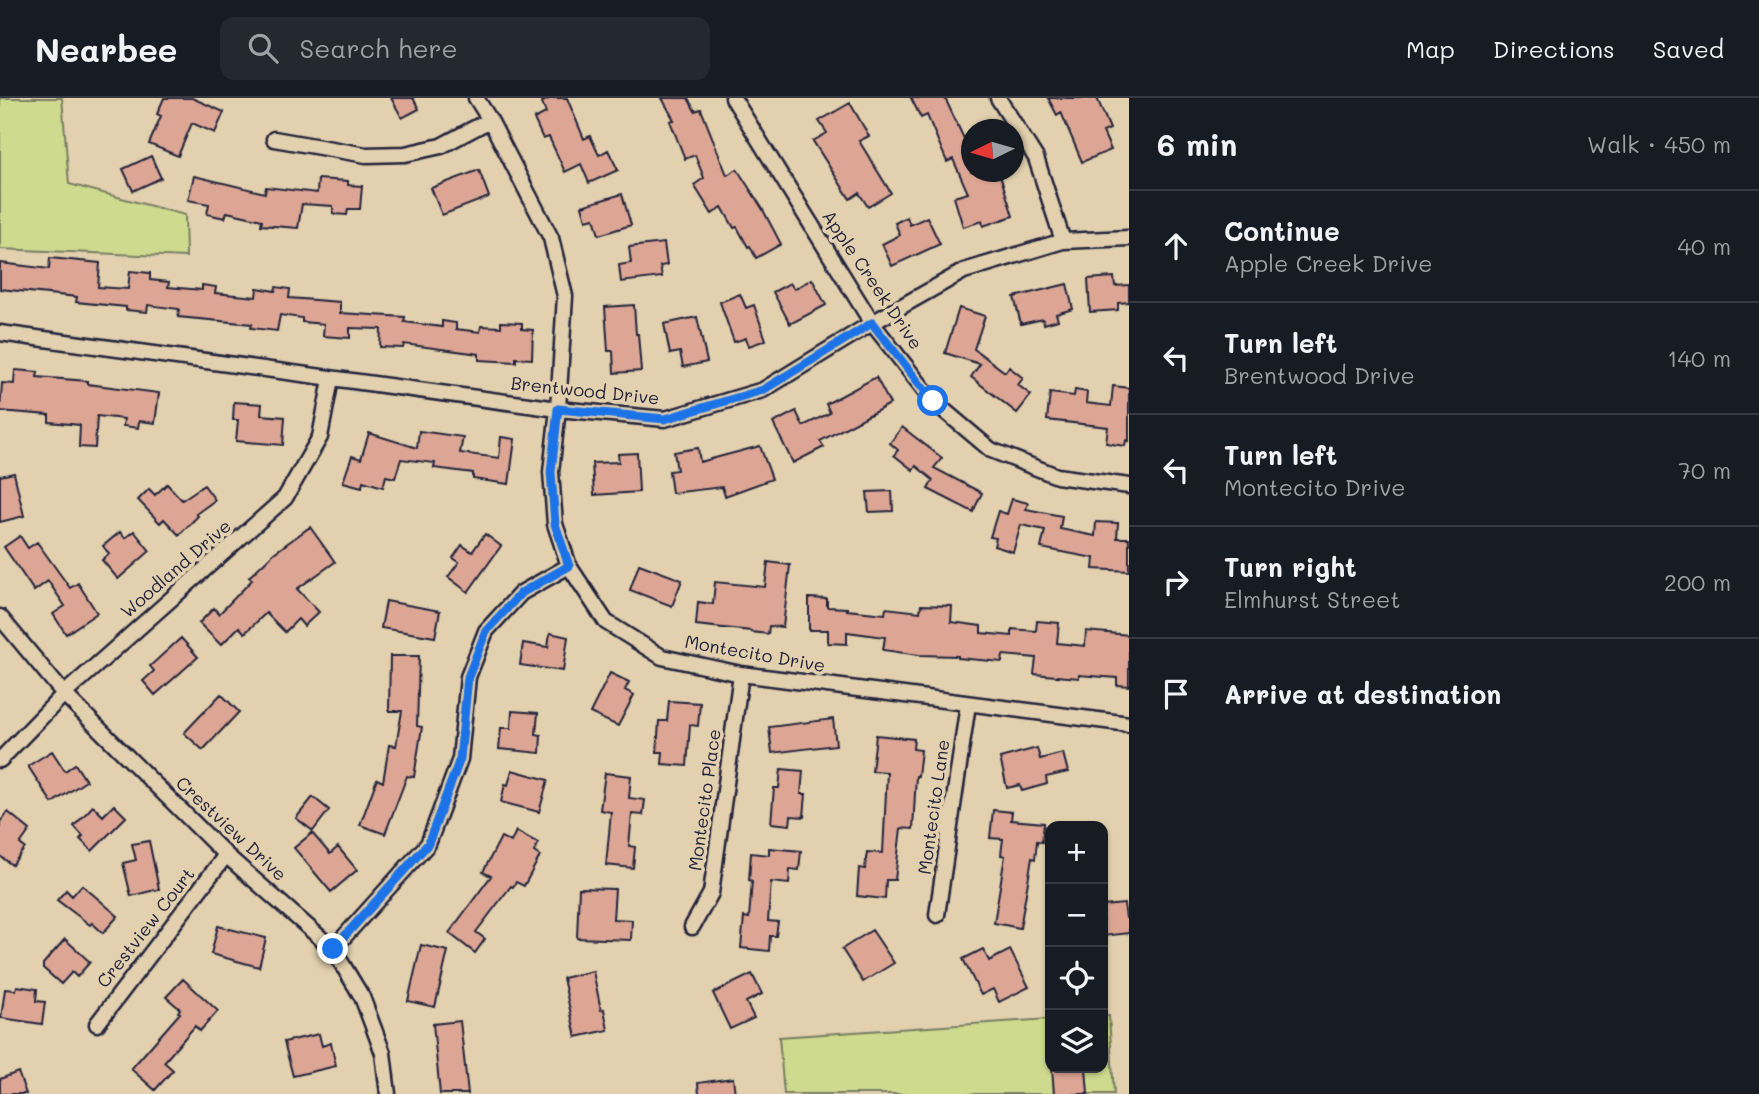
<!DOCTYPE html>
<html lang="en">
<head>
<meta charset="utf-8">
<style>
  :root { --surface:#171b24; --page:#242831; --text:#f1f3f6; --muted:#9ea1a6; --line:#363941 }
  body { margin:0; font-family:Mali,sans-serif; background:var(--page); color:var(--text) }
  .controls { position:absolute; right:21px; bottom:21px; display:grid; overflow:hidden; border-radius:14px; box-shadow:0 2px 5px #0004 }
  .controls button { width:63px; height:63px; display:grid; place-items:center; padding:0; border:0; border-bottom:2px solid var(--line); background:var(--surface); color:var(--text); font:35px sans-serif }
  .compass { position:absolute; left:961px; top:21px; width:63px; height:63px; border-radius:50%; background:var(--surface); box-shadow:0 2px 5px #0004; rotate:265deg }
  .stop { position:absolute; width:21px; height:21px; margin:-16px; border:5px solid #1a73e8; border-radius:50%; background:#fff }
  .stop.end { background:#1a73e8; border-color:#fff; box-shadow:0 2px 7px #0008 }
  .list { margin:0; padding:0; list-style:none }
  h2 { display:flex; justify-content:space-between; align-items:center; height:91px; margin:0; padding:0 28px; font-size:30px }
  h2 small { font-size:23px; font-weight:400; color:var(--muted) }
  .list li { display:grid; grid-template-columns:46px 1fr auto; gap:21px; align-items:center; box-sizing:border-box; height:112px; padding:0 28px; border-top:2px solid var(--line) }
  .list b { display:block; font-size:26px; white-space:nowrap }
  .list p { margin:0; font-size:23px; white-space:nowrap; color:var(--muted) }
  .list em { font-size:23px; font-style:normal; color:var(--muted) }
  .icon { flex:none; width:38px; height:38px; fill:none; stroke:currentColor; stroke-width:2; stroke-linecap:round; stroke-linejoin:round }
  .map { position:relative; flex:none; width:1129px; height:996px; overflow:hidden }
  header { display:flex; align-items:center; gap:42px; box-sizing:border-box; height:98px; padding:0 35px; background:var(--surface); border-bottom:2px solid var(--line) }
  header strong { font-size:33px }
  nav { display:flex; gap:38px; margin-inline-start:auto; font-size:24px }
  .search { width:490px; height:63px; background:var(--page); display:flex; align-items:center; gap:18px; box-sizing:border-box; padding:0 24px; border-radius:14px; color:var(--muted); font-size:26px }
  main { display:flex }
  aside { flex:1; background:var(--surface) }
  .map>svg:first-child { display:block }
  .green { fill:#cedb8e; stroke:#787e64; stroke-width:2 }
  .building { fill:#dda694; stroke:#22223b; stroke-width:2 }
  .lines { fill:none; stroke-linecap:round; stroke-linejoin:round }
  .street-casing { stroke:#22223b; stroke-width:19 }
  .street { stroke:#e2d0ae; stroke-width:14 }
  .route { stroke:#1a73e8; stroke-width:9 }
  .labels { text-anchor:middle; stroke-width:7; stroke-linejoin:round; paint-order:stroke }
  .street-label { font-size:18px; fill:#22223b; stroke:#e2d0ae }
</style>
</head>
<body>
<header>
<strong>Nearbee</strong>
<div class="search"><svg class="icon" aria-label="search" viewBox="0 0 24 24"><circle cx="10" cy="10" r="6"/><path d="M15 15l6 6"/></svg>Search here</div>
<nav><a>Map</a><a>Directions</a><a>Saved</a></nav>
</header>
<main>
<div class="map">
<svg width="1129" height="996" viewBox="0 0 1129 996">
  <rect width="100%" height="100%" fill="#e2d0ae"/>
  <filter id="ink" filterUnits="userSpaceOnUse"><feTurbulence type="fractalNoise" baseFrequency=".0143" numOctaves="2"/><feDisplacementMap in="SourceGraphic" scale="14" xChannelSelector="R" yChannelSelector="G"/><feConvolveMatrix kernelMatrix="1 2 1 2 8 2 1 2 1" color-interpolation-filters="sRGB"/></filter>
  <g filter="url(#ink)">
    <path class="green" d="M0,0H62L69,86L185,117L186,159L0,151Z
      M1103,918H1109L1114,996H784L779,939L1050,921V970H1103Z"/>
    <path class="building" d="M164,0H192L224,14L215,35L192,25L178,58L149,46L161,18L157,16Z
      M391,0H413L419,11L402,20Z
      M551,0H567L584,41L590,38L599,57L608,52L618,72L589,85L581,66L565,74L549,39L543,41L534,21L546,15L542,4Z
      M662,0H688L695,13L701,11L727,77L737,71L762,110L781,146L756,160L750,148L748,149L737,129L734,130L722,109L712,116L694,87L704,80L695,57L685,61L670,23L674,22Z
      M911,0H945L966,45L971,42V74H999L1013,118L983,128L982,123L963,129L954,99L968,95L953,61L947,64L927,17L921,20Z
      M1048,0H1097L1110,31L1103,34L1111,52L1082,64L1061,14L1057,17Z
      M850,5L869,38L859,43L891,95L868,109L859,95L850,101L813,43L827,35L819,23Z
      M151,58L161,80L133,93L123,71Z
      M479,72L489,99L442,117L431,90Z
      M194,78L265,95L266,89L317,95L318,81L348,83V87L362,88L360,111H348L347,117L333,116V108L302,106L298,130L261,127L262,122L227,114L225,120L207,116L209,106L188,102Z
      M622,96L631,127L599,137L594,120L586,122L582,108Z
      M907,119L910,127L927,119L940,146L892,168L882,146L900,137L895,125Z
      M664,145L667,167L660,168L662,179L621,184L619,167L631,165L629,149Z
      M50,160L100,165L98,189L128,191L130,173L150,175V182L169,184L168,189L202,192V187L216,189L215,195L256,199L257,190L275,193L276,189L290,191L289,200L340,204V215L405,219L404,224L442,229V223L456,225V231L480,234L481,228L501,229V224L522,225V231L533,232L532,261L516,260V264L479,262V256L404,246L403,250L380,249L381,231L350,230V240L323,238L324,226L302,224V220L280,217L277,233L251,230L252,226L178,219L179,211L148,207L147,214L126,212V209L76,204L77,199L0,191V165L49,171Z
      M1114,179L1115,188L1129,187V204L1118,205V212L1090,214L1088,181Z
      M812,181L826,207L790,226L773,194L790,185L794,191Z
      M1067,186L1073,211L1056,216L1058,222L1044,226L1043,221L1021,226L1014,199Z
      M740,196L746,210L754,207L766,242L749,248L746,240L734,244L720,204Z
      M634,207L636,236H638L641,273L614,275L613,253H608L605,209Z
      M959,210L985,218L974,251L1005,274L1009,269L1023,280L1018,287L1031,297L1017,315L971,279L980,266L945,255Z
      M697,219L707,264L683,269L680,254L670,256L664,226Z
      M15,272L38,274L37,279L88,283V286L159,295L155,325L139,323L138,330L123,328L124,321L97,318L95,350L79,349L80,327L49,324V317L0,313L2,285L14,286Z
      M876,279L890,306L820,343L824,349L793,365L773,325L796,313L803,328L830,315L826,306Z
      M1113,288L1129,290V343L1126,342L1125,348L1106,345L1108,329L1047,322L1050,295L1074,298L1075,292L1087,294L1086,305L1111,308Z
      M234,304L262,306L261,317L285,319L283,347L236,343L238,322H233Z
      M902,329L942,360L934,370L982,395L973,414L928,391L933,382L916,368L913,372L894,357L898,352L890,345Z
      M419,333L463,339L460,355L499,360L501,339L515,341L509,386L473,381V375L434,370L435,365L401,361L395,380L386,378L383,389L363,383L362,389L343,384L352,358L361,361L369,335L417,350Z
      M760,348L772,381L725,398L722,389L672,395L669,373L677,372L674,354L698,350L700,364Z
      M637,355L639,394L594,397L592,365L619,364L618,356Z
      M14,375L24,418L0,424V378Z
      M167,386L182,402L204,387L215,402L196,416L198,418L179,437L164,421L160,425L138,402L149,391L155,397Z
      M892,393L893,413L869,414L867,394Z
      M1012,401L1028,405L1026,411L1062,418L1060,431L1095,438L1096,424L1118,425L1117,440H1129V473L1093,471L1094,460L1041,450L1045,432L1021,427L1013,454L994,448L996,440L990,439L998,413L1007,416Z
      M310,429L335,464L297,491L319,514L304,528L298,521L285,534L266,515L245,535L239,529L221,547L199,525L214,510L219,516L252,482L249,479L274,455Z
      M134,433L150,453L118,481L102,462L109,456L103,448L120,434L125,440Z
      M485,436L501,448L468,494L448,479L459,464L453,460L462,447L472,454Z
      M20,438L28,450L37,444L70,490L78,485L97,515L66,536L53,516L65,508L48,483L34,493L4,449Z
      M768,464L790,467L783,529L769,528L768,536L751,534V533L696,527L698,504L713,506L715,484L765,489Z
      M639,466L682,482L672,508L630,492Z
      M809,500L827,501V509L847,510V512L885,516L886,510L920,514L921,507L952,508L951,524L981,528V535L1012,538V531L1036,533L1037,523L1059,525L1057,545L1085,548L1086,533L1129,537V588L1117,587V580L1079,577V580L1034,576L1036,560L1003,557L1002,564L958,560V558L919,557L883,552L885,539L847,534V546L828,545V532H809Z
      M386,503L440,513L435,539L381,530Z
      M550,535L568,539L563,573L520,567L523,545L548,549Z
      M181,540L198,559L155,597L143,583L154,573L150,568Z
      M390,558H419L417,628L422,629L414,679L407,678L385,736L360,727L377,681L383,684L389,647L396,648L402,613H389Z
      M610,575L629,584L625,592L634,597L618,628L590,615Z
      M221,596L239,614L203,652L184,635Z
      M669,603L700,605L698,628L690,627L687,668L662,666L663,654H657L659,623H667Z
      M512,613L538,615L536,636L541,637L540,655L499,651L501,630H511Z
      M833,621L836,647L772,655L769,629Z
      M876,637L914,641L913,651L921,652L918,678H916L913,731L901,730L895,782H886L885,801L857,798L859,770L865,771L867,754L883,755L887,674L872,673Z
      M1037,650L1040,661L1063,655L1068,674L1046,679L1047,686L1022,693L1020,687L1007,690L1000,660Z
      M52,653L65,673L75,666L86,683L52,705L28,668Z
      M781,671L803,673L801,696H806L804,719L791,718L790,727L771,725L774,690H779Z
      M512,672L548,682L539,714L501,704L505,686L508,687Z
      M605,675L631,678L629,700L645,702L643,717L632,716L629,748L635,749L633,770L606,767L611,714L600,712Z
      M313,699L329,712L313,733L296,720Z
      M114,707L126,719L92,753L80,741L83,738L74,728L93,708L103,718Z
      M993,712L1012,714L1011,722L1044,725L1042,744L1037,743L1035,761L1032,760L1020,830L994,825L1005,758L1001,757L1003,741L990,740Z
      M8,714L30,732L20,746L25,750L12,767L0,758V724Z
      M516,733L538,745L534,754L540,758L524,788L516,784L513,789L511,788L476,834L485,841L475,855L449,835L491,778L483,774L501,739L511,744Z
      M312,735L330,756L338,749L357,772L331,794L294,750Z
      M149,743L159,791L131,798L123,765L136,762L132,746Z
      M769,750L801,753L799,772L790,771L789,786L771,784L768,823L778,824L776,838H770L769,853L741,850L744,819L749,820L752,783L749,782L751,755L769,757Z
      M82,787L118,818L103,835L92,825L90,827L57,802L66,792L72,798Z
      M579,790L615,791L613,821L632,822L631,842L577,840Z
      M1124,806L1126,820L1129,819V835L1103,838V808Z
      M218,828L266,840L259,869L211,856Z
      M872,832L894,865L863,884L842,851Z
      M65,841L90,864L77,879L72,874L61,886L43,870V866Z
      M421,847L448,853L435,909L408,903Z
      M983,851L989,863L1010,852L1029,889L999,904L993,891L981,897L963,861Z
      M593,873L601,912L604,911L608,932L576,939L563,880Z
      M752,876L762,896L746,904L754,920L730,931L713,895Z
      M183,881L218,913L200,933L195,928L164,964L173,972L155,992L131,971L180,915L178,914L180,911L166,899Z
      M17,888L37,891L36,903L45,904L42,926L1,920L5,891L16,892Z
      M460,923L468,996H440L433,926Z
      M319,936L322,948L331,945L336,968L293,978L284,944Z
      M1052,970H1086L1088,996H1054Z
      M18,974L26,996H0V981Z
      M733,980L735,996H699L698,985Z"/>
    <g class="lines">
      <g class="street-casing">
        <path id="street" d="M476,0L490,22L551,140L565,198L558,311L551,374L555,426L569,468L606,524L662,559L741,576L1129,626
          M733,0L872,225L933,303L991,352L1057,378L1129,388
          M998,0L1036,60L1063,143
          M274,41L366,57L405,56L441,48L490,22
          M0,235L558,311L665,321L763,292L872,225L964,173L1063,143L1129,140
          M0,519L64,596L226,757L333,851L362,899L383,955L388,996
          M0,662L64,596L285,400L320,339L331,281
          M937,817L968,606
          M692,829L711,795L741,576
          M333,851L428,746L460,661L468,579L486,533L521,495L569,468
          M97,926L226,757"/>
      </g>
      <use href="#street" class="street"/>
    </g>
  </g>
  <g class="lines" filter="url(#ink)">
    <path class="route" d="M333,851L428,746L460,661L468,579L486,533L521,495L569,468L555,426L551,374L558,311L665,321L763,292L872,225L933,303"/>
  </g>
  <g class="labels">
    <g class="street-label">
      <text transform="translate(872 182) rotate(56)" y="6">Apple Creek Drive</text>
      <text transform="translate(585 293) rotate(6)" y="6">Brentwood Drive</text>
      <text transform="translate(176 471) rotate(-41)" y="6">Woodland Drive</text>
      <text transform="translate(755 556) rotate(10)" y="6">Montecito Drive</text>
      <text transform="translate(705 702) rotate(-82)" y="6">Montecito Place</text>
      <text transform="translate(934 709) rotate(-82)" y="6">Montecito Lane</text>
      <text transform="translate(231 731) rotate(43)" y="6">Crestview Drive</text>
      <text transform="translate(146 830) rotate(-52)" y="6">Crestview Court</text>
    </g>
  </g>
</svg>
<div class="controls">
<button>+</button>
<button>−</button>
<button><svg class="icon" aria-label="locate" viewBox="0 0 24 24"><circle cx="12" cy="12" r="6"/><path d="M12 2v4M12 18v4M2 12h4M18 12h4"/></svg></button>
<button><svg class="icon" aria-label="layers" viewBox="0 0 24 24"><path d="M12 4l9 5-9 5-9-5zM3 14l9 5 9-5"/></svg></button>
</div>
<svg class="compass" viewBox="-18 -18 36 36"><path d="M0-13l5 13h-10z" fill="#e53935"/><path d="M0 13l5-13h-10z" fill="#9ea1a6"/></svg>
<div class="stop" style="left:933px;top:303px"></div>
<div class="stop end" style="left:333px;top:851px"></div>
</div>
<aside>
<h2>6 min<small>Walk · 450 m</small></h2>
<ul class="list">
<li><svg class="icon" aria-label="ahead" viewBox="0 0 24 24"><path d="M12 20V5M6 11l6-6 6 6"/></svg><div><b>Continue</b><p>Apple Creek Drive</p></div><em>40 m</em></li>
<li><svg class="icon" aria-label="left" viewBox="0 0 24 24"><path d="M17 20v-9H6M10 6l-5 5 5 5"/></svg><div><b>Turn left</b><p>Brentwood Drive</p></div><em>140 m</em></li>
<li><svg class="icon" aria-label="left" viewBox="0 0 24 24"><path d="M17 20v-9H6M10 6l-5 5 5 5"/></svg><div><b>Turn left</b><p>Montecito Drive</p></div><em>70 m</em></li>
<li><svg class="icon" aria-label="right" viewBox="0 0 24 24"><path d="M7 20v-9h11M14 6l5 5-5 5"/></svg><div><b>Turn right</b><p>Elmhurst Street</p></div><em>200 m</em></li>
<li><svg class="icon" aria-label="arrive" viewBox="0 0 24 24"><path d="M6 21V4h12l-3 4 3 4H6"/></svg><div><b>Arrive at destination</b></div></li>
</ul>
</aside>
</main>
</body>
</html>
